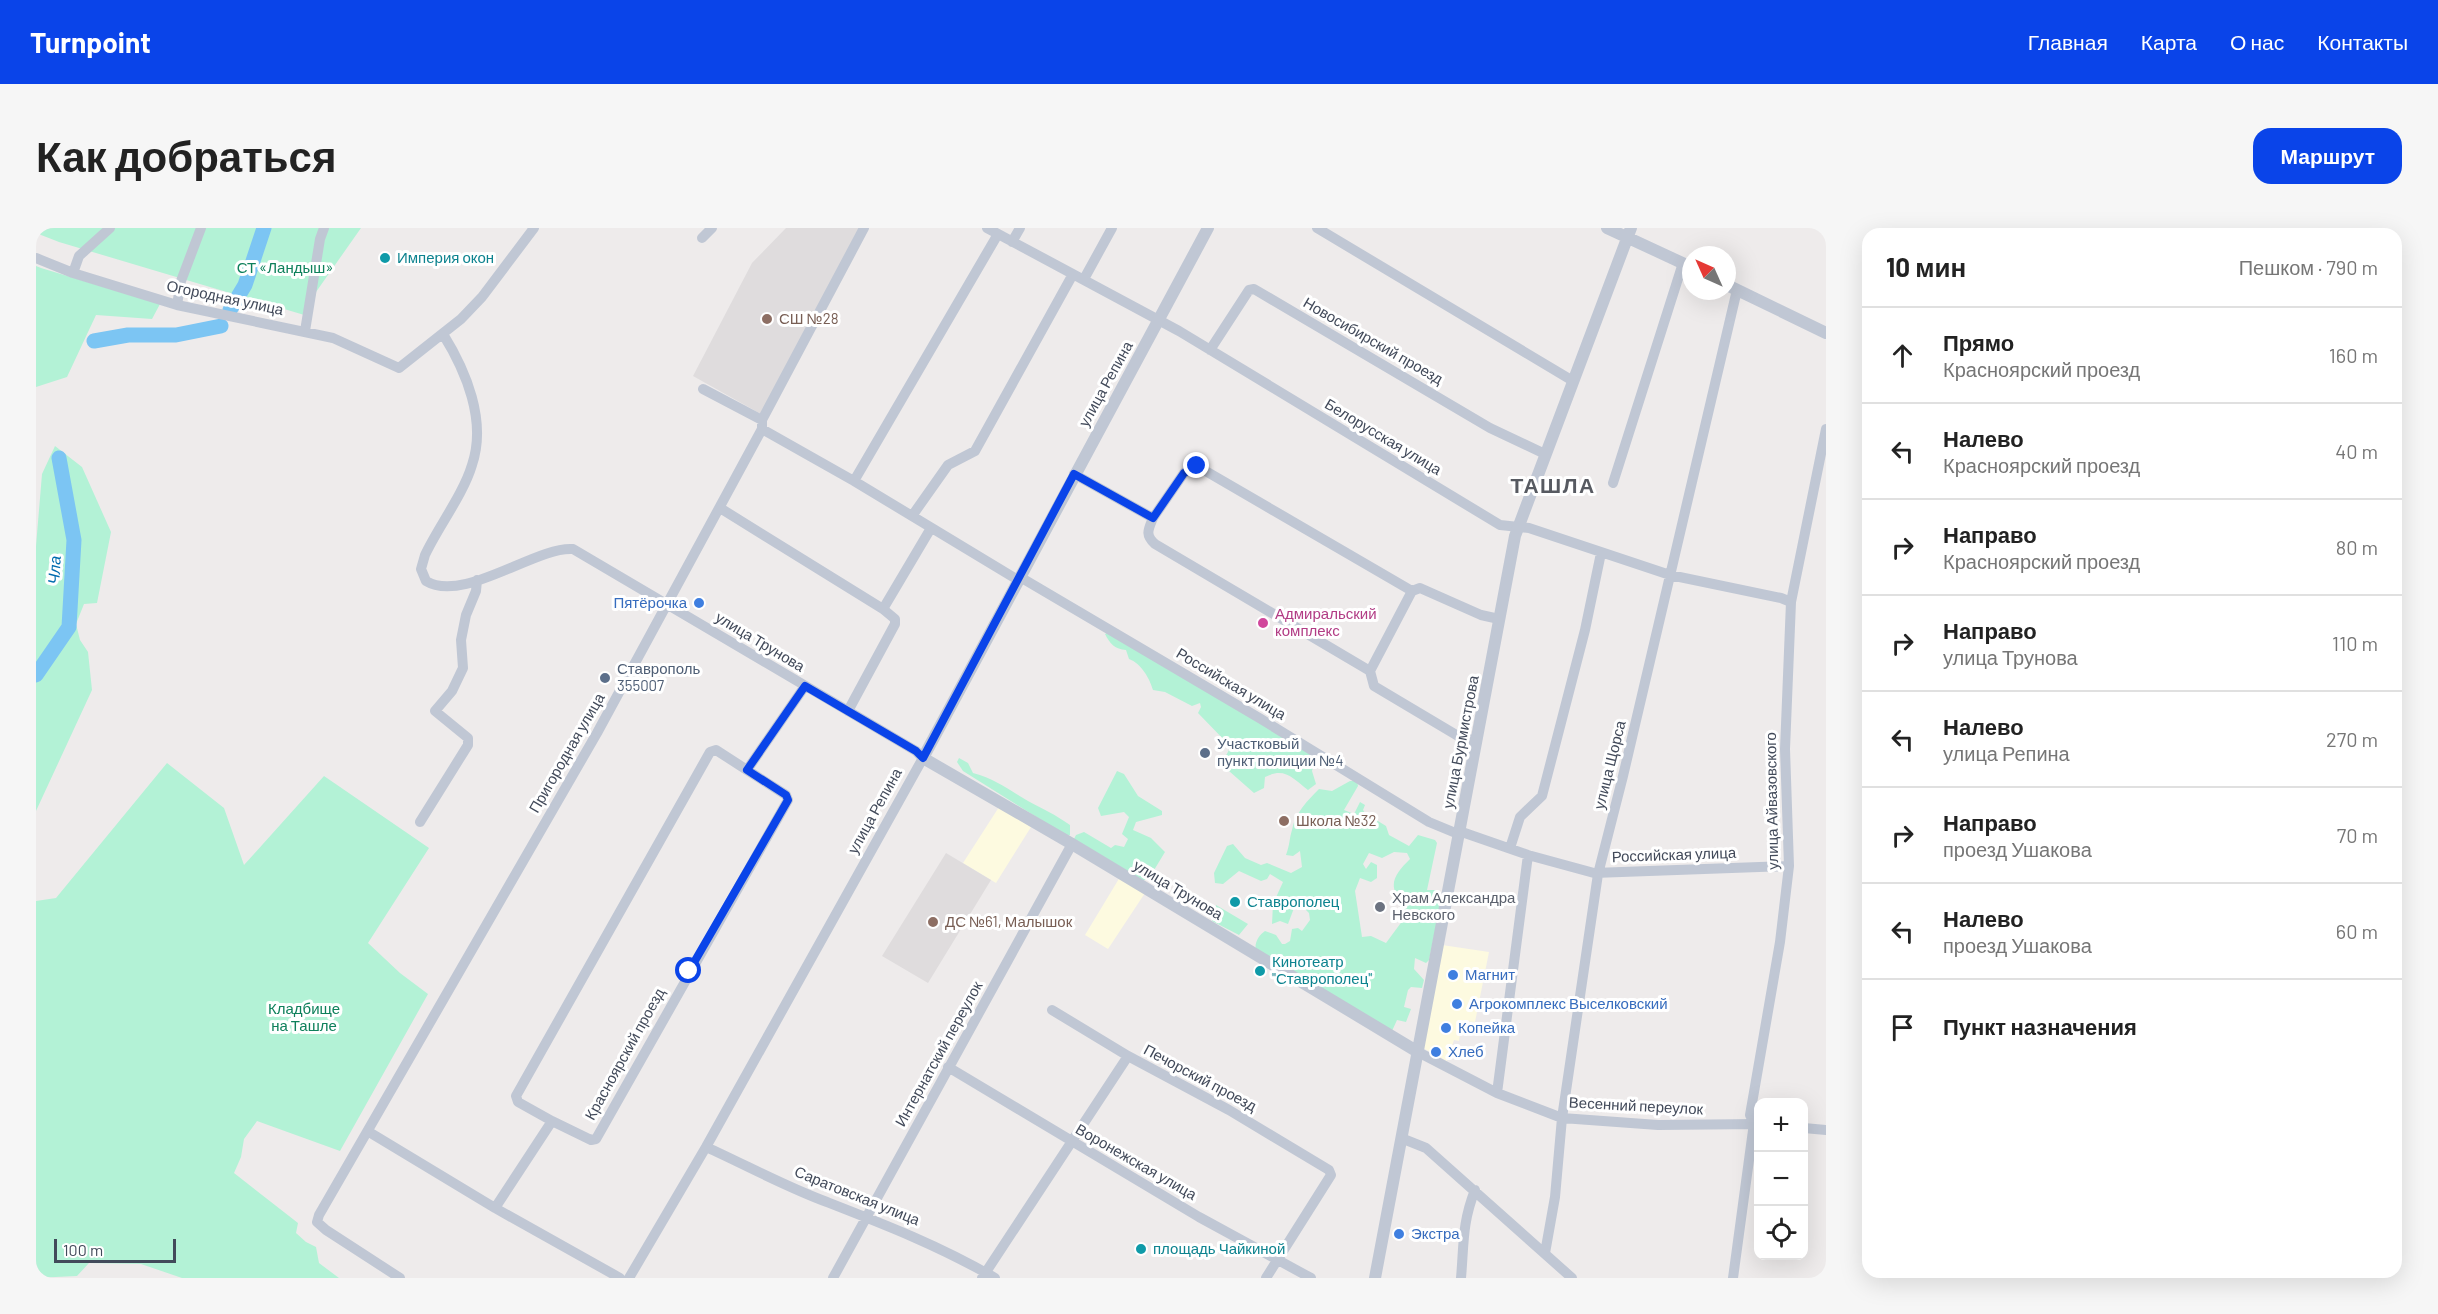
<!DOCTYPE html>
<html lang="ru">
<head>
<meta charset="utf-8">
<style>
  :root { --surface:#fff; --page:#f6f6f6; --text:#222; --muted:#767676; --line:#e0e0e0; --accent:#0a44e9 }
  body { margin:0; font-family:Barlow,sans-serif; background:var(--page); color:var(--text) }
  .controls { position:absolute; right:18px; bottom:18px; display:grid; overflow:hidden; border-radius:12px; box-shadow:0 6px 24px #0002 }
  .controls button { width:54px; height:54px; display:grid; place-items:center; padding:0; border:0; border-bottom:2px solid var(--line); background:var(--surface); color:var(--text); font:30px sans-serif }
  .compass { position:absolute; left:1646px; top:18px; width:54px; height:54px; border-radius:50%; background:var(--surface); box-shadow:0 6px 24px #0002; rotate:315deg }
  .scale { position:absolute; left:18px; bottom:15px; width:122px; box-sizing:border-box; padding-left:6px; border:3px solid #424a5a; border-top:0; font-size:16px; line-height:21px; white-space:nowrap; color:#424a5a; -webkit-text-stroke:4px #fff; paint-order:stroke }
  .stop { position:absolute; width:18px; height:18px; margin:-14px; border:4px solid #0a44e9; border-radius:50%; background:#fff }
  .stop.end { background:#0a44e9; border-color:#fff; box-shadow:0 2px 6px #0008 }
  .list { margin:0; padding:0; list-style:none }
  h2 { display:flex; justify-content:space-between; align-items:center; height:78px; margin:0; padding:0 24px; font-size:26px }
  h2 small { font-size:20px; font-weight:400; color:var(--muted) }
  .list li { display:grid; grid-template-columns:39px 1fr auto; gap:18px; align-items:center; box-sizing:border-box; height:96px; padding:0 24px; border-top:2px solid var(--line) }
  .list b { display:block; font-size:22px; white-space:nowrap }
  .list p { margin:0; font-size:20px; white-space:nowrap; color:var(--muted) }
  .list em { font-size:20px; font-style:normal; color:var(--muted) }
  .icon { flex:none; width:33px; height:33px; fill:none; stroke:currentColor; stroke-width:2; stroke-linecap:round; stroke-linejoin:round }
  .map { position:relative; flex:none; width:1790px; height:1050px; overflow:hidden; border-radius:18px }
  header { display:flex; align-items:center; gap:36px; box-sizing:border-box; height:84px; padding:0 30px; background:var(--accent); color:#fff }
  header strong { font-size:28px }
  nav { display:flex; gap:33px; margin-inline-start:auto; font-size:21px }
  .intro { display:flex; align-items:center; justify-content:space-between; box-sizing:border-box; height:144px; padding:0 36px }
  h1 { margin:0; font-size:42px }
  .button { padding:15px 27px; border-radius:18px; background:var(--accent); color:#fff; font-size:21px; font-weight:700 }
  main { display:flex; gap:36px; padding:0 36px }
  aside { flex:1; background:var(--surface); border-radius:18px; box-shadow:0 6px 24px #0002 }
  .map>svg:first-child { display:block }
  .commercial { fill:#fdfae0 }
  .education { fill:#dfdcdd }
  .green { fill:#b3f2d6; fill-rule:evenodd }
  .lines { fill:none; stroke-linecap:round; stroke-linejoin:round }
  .river { stroke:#7cc5f3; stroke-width:15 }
  .minor { stroke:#c0c7d4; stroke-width:10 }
  .tertiary { stroke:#c0c7d4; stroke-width:12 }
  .route { stroke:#0a44e9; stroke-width:8 }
  .culture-dot { fill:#0f9aa8; stroke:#fff; stroke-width:2 }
  .education-dot { fill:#8d6e63; stroke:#fff; stroke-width:2 }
  .shop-dot { fill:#3f7fe0; stroke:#fff; stroke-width:2 }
  .hotel-dot { fill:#d1479c; stroke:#fff; stroke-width:2 }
  .service-dot { fill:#5c6f8a; stroke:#fff; stroke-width:2 }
  .worship-dot { fill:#6b7280; stroke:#fff; stroke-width:2 }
  .labels { text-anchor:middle; stroke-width:6; stroke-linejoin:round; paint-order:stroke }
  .culture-label { font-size:15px; fill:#0d838f; stroke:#fff; text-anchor:start }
  .park-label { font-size:15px; fill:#0e805b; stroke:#fff }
  .street-label { font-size:15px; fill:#424a5a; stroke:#fff }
  .education-label { font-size:15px; fill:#785e54; stroke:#fff; text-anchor:start }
  .shop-label { font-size:15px; fill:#366cbe; stroke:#fff; text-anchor:start }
  .hotel-label { font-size:15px; fill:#b23c85; stroke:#fff; text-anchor:start }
  .service-label { font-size:15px; fill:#4e5e75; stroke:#fff; text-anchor:start }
  .worship-label { font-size:15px; fill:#5b616d; stroke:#fff; text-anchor:start }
  .water-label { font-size:16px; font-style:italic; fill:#006baf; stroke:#fff }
  .district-label { font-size:21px; font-weight:bold; letter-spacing:1.5px; fill:#575a61; stroke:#fff }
</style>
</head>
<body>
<header>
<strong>Turnpoint</strong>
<nav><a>Главная</a><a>Карта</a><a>О нас</a><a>Контакты</a></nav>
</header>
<div class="intro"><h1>Как добраться</h1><a class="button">Маршрут</a></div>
<main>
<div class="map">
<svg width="1790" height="1050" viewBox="0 0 1790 1050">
  <rect width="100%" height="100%" fill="#eeebeb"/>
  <path class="commercial" d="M963,579L995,599L960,655L927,635Z
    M1084,649L1109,665L1072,721L1049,707Z
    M1406,717L1453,724L1439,794L1426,793L1423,813L1418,812L1411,833L1387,820Z"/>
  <path class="education" d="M750,0H824L725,186L657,148L716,35Z
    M910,625L955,652L892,755L846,728Z"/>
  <path class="green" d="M0,0H325L280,64L275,89L23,14L0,5Z
    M0,38L5,40L124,76L116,91L60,87L31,149L0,159Z
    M19,218L46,239L75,304L61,375L48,376L40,396L44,412L52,424L56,462L0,583V318L6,246Z
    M1073,404L1280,529L1276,543L1280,556L1272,562C1256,550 1249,539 1229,549L1228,560L1218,565L1193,543L1194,540L1187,533L1193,522L1192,516L1162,485L1165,479L1164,475L1156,478L1129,464L1117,462C1114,451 1105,435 1093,431L1090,422C1079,421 1074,416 1069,406Z
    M923,530L932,535L937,545C960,551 971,561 992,573C1007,581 1020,587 1034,597V607L1031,608L927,543L921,534Z
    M131,535L188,580L208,637L288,548L393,620L332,715L364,745L392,766L304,923L221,893L208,911L205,929L198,945L262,995L260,1005L270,1014L280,1019L283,1035L303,1050H146L105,1036L53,1035L41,1048L0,1050V673L20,670Z
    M1081,543L1088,546L1102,568L1126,583V587L1100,594L1097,602L1115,610L1129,624L1112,652H1105L1038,611L1040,607L1048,604L1075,620L1079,617L1088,619L1092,611L1086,606L1093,589L1088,584L1065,588L1062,580Z
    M1314,553H1321L1322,558L1308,582L1318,586L1324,574L1329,577L1327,582L1329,585L1350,598L1353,607L1373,618L1382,607L1399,612L1401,615L1391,662H1400L1404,679L1393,732L1390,735L1379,730L1378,741L1388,752L1386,760L1375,759L1372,762L1368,779L1375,781L1370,794L1361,792L1356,803L1220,722C1218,715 1223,707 1229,703L1240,707L1246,716H1249L1254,713L1256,701L1262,700L1266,703L1274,692L1273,685L1267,679L1258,680L1252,696L1244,693L1236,696L1237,676L1247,654L1234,646L1231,651L1225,653L1203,643L1187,656L1179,655L1178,645L1191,618L1197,616L1209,630L1225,637L1231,635L1255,645L1266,639L1264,623L1257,628L1250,627C1254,616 1253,612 1256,602C1259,585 1272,572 1283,561L1296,563ZM1358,624L1371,625L1374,631C1361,644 1350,656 1365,673L1363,685L1367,692L1350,715L1335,708L1326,709L1319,663L1324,650L1335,654L1341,650V637L1335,634L1330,641L1327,636L1333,625L1346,630Z
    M1180,677L1212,696L1203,707L1176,693Z"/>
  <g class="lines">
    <path class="river" d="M194,82L209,57L228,0
      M58,113L92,107H140L185,98
      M0,447L33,399L38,312L23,230"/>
    <path class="minor" d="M951,0L1143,103L1464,297L1493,300L1634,347L1745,370L1755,374
      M1281,0L1537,153
      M666,10L676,0
      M976,14L984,0
      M0,30L37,45L141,77L297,110L363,140L425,91L446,69L498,0
      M37,45L43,28L74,0
      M1048,51L1076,0
      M141,77L145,53L165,0
      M269,103L284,11L288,0
      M407,106C430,143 451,193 436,237C427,267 402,299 389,327L385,341L390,353C427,376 500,318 537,321L880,523L887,530L670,919L593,1050
      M1174,122L1213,62L1218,61L1454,200L1509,226
      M667,161L726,192
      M726,201L818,253L982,352
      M1038,246L1117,290C1112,302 1109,307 1119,316L1334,443L1338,458L1422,508L1441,513
      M818,253L962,6
      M1577,255L1647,35
      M684,280L847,381L859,391V396L812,483
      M876,288L912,237L939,223L1037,46
      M1117,290L1148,245L1161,238L1376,363L1384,360L1445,387L1463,391
      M984,349L1225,491L1393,594L1422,606
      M847,381L895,300
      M1334,443L1376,363
      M384,594L432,517V510L399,483L416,463L427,440L425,412L430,387L440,363L441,352
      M1423,603L1492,627L1558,645L1753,638
      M1474,620L1484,589L1506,568L1549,402L1565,325
      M1016,782L1092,828L1193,882L1293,942L1295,947L1230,1050
      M1382,824L1461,865L1526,890L1622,897L1722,896
      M912,839L1163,989L1275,1050
      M1461,865L1492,627
      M516,893L482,874L480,868L674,524L680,522L711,542
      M1768,900L1790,902
      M333,904L459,980L584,1050
      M1365,910L1390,920L1536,1050
      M670,919C710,937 750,959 791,974C850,997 904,1018 959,1050
      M459,980L516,893L555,912L560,911L752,572L750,567L711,542L769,458
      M1509,1025L1519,969L1526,890L1562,646L1587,548L1701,62
      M364,1050L290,1002L281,994L283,987L561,505L726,201V192L828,0
      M797,1050L1036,616
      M946,1050L1092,828
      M1425,1050C1428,1016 1426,995 1439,962
      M1697,1050L1718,895L1714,887L1744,714L1753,638L1749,521L1755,374L1790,201"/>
    <path class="tertiary" d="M1172,0L887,530L1036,616L1382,824
      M1571,0L1655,39
      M1691,57L1790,105
      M1339,1050L1479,308L1595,0"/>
  </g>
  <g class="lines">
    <path class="route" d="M653,743L752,572L750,567L711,542L769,458L880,523L887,530L1038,246L1117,290L1148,245L1161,238"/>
  </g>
  <g class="culture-dot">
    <circle cx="349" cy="30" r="6"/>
    <circle cx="1199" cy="674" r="6"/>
    <circle cx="1224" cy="743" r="6"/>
    <circle cx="1105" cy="1021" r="6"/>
  </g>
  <g class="education-dot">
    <circle cx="731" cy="91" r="6"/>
    <circle cx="1248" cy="593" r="6"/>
    <circle cx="897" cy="694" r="6"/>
  </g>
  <g class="shop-dot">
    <circle cx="663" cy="375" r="6"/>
    <circle cx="1417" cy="747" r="6"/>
    <circle cx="1421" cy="776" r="6"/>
    <circle cx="1410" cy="800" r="6"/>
    <circle cx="1400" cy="824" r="6"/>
    <circle cx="1363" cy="1006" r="6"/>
  </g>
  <circle class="hotel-dot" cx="1227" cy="395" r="6"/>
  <g class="service-dot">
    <circle cx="569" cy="450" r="6"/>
    <circle cx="1169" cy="525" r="6"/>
  </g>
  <circle class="worship-dot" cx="1344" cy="679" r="6"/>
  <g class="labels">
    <g class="culture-label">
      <text x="361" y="35">Империя окон</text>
      <text x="1211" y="679">Ставрополец</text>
      <text x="1236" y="739">Кинотеатр<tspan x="1236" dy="17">"Ставрополец"</tspan></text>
      <text x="1117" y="1026">площадь Чайкиной</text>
    </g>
    <g class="park-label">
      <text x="249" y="45">СТ «Ландыш»</text>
      <text x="268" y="786">Кладбище<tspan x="268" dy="17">на Ташле</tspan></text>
    </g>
    <g class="street-label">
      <text transform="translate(189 70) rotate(12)" y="5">Огородная улица</text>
      <text transform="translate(1337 113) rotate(30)" y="5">Новосибирский проезд</text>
      <text transform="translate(1070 156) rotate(-61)" y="5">улица Репина</text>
      <text transform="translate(1347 209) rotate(31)" y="5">Белорусская улица</text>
      <text transform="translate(724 414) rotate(31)" y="5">улица Трунова</text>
      <text transform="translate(1195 456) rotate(31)" y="5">Российская улица</text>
      <text transform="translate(1425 514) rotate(-79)" y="5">улица Бурмистрова</text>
      <text transform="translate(531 525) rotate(-60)" y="5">Пригородная улица</text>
      <text transform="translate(1574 537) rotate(-76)" y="5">улица Щорса</text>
      <text transform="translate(1736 573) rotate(-91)" y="5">улица Айвазовского</text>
      <text transform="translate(839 583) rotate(-61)" y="5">улица Репина</text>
      <text transform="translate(1638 627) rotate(-2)" y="5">Российская улица</text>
      <text transform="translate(1142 662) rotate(31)" y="5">улица Трунова</text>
      <text transform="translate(589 826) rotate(-61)" y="5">Красноярский проезд</text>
      <text transform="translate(903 826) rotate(-61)" y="5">Интернатский переулок</text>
      <text transform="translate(1164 850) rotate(28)" y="5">Печорский проезд</text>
      <text transform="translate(1600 878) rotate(3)" y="5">Весенний переулок</text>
      <text transform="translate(1100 934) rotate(30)" y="5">Воронежская улица</text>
      <text transform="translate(821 968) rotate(22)" y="5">Саратовская улица</text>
    </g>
    <g class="education-label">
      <text x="743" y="96">СШ №28</text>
      <text x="1260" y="598">Школа №32</text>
      <text x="909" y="699">ДС №61, Малышок</text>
    </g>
    <g class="shop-label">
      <text x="651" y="380" text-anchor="end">Пятёрочка</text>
      <text x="1429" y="752">Магнит</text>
      <text x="1433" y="781">Агрокомплекс Выселковский</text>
      <text x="1422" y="805">Копейка</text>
      <text x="1412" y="829">Хлеб</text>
      <text x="1375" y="1011">Экстра</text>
    </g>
    <g class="hotel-label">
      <text x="1239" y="391">Адмиральский<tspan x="1239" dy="17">комплекс</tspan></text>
    </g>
    <g class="service-label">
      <text x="581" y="446">Ставрополь<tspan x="581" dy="17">355007</tspan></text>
      <text x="1181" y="521">Участковый<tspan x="1181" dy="17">пункт полиции №4</tspan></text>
    </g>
    <g class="worship-label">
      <text x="1356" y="675">Храм Александра<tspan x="1356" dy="17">Невского</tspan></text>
    </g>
    <g class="water-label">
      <text transform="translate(18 342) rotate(-86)" y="6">Чла</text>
    </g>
    <g class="district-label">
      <text x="1517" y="265">ТАШЛА</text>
    </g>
  </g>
</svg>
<div class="controls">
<button>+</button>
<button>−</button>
<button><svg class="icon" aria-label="locate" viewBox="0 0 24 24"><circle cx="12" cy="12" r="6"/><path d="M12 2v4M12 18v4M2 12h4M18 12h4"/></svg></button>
</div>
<svg class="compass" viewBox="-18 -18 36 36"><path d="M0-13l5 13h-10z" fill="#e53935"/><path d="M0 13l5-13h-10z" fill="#767676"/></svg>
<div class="scale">100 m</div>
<div class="stop" style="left:653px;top:743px"></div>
<div class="stop end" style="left:1161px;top:238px"></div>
</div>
<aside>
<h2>10 мин<small>Пешком · 790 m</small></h2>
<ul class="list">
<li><svg class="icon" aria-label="ahead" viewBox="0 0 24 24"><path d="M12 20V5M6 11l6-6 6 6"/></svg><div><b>Прямо</b><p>Красноярский проезд</p></div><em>160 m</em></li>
<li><svg class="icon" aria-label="left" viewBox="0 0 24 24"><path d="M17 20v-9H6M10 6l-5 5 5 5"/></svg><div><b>Налево</b><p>Красноярский проезд</p></div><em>40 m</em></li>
<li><svg class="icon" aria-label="right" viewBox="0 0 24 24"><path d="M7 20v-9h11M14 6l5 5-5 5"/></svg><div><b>Направо</b><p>Красноярский проезд</p></div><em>80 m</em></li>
<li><svg class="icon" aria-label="right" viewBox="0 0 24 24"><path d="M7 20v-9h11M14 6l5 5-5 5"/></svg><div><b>Направо</b><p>улица Трунова</p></div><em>110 m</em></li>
<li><svg class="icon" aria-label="left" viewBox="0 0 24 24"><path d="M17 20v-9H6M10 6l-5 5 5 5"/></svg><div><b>Налево</b><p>улица Репина</p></div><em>270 m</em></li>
<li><svg class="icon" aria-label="right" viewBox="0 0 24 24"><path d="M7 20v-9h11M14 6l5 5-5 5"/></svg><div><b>Направо</b><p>проезд Ушакова</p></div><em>70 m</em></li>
<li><svg class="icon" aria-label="left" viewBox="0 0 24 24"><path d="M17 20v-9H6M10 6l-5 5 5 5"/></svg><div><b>Налево</b><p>проезд Ушакова</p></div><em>60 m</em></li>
<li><svg class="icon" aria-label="arrive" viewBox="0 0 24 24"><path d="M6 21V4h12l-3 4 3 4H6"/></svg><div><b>Пункт назначения</b></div></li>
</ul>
</aside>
</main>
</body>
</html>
